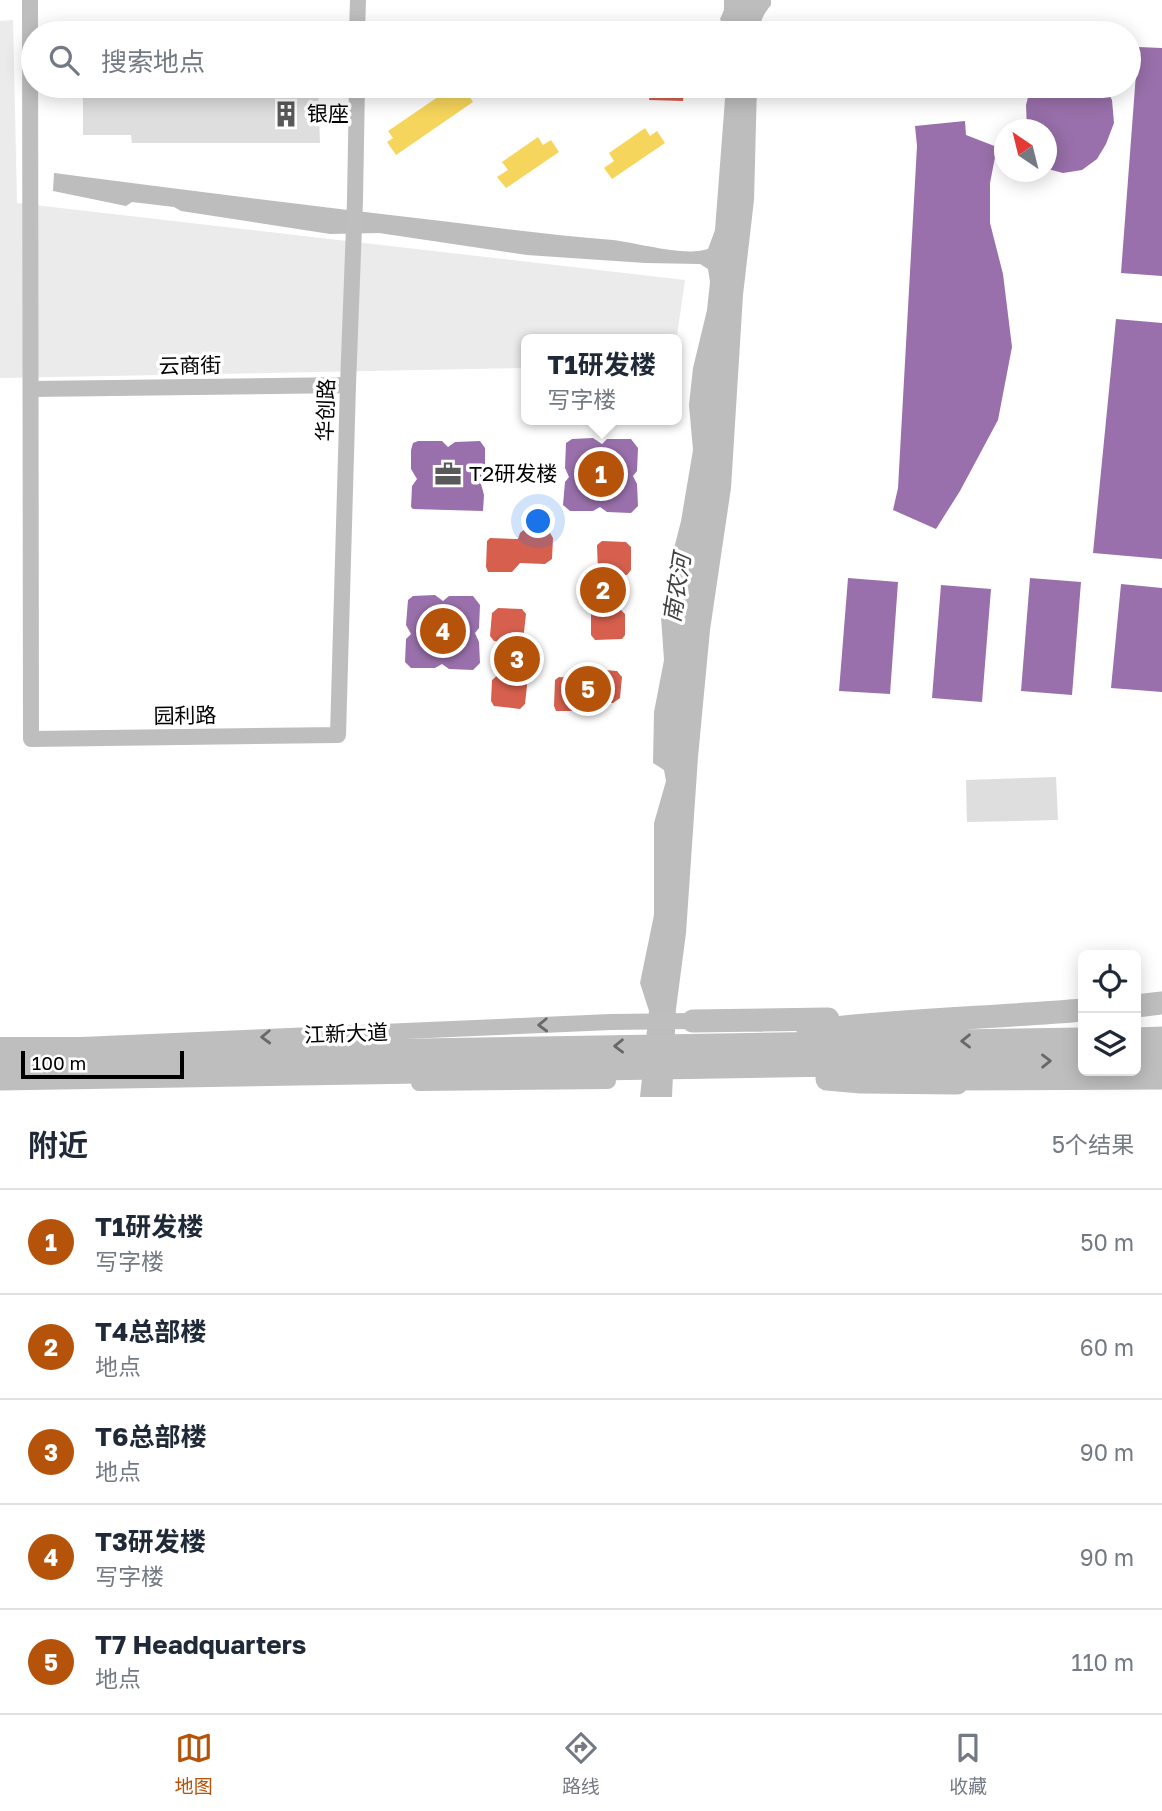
<!DOCTYPE html>
<html lang="zh">
<head>
<meta charset="utf-8">
<style>
  :root { --surface:#fff; --page:#f6f6f7; --text:#1f2937; --muted:#747a83; --line:#e0e1e3; --accent:#b45309 }
  body { margin:0; font-family:"Golos Text","Noto Sans SC",sans-serif; background:var(--page); color:var(--text) }
  .controls { position:absolute; right:21px; bottom:21px; display:grid; overflow:hidden; border-radius:10px; box-shadow:0 4px 18px #0003 }
  .controls button { width:63px; height:63px; display:grid; place-items:center; padding:0; border:0; border-bottom:2px solid var(--line); background:var(--surface); color:var(--text); font:35px sans-serif }
  .compass { position:absolute; left:994px; top:119px; width:63px; height:63px; border-radius:50%; background:var(--surface); box-shadow:0 4px 18px #0003; rotate:325deg }
  .scale { position:absolute; left:21px; bottom:18px; width:163px; box-sizing:border-box; padding-left:7px; border:4px solid #000; border-top:0; font-size:19px; line-height:24px; white-space:nowrap; color:#000; -webkit-text-stroke:5px #fff; paint-order:stroke }
  .you { position:absolute; left:539px; top:522px; width:24px; height:24px; margin:-18px; border:5px solid #fff; border-radius:50%; background:#1a73e8; box-shadow:0 0 0 10px #1a73e833 }
  .badge { display:grid; place-items:center; width:46px; height:46px; border-radius:50%; background:var(--accent); color:#fff; font-size:23px; font-weight:700 }
  .pin { position:absolute; translate:-50% -50%; border:4px solid #fff; box-shadow:0 2px 7px #0006 }
  .popup { position:absolute; left:521px; top:334px; width:161px; height:91px; box-sizing:border-box; display:grid; place-content:center; border-radius:10px; background:var(--surface); filter:drop-shadow(0 2px 5px #0005); font-size:23px; white-space:nowrap; color:var(--muted) }
  .popup b { font-size:26px; color:var(--text) }
  .popup::after { content:''; position:absolute; left:50%; top:100%; margin-left:-14px; border:14px solid transparent; border-top-color:var(--surface) }
  .list { margin:0; padding:0; list-style:none }
  h2 { display:flex; justify-content:space-between; align-items:center; height:91px; margin:0; padding:0 28px; font-size:30px }
  h2 small { font-size:23px; font-weight:400; color:var(--muted) }
  .list li { display:grid; grid-template-columns:46px 1fr auto; gap:21px; align-items:center; box-sizing:border-box; height:105px; padding:0 28px; border-top:2px solid var(--line) }
  .list b { display:block; font-size:26px; white-space:nowrap }
  .list p { margin:0; font-size:23px; white-space:nowrap; color:var(--muted) }
  .list em { font-size:23px; font-style:normal; color:var(--muted) }
  .icon { flex:none; width:38px; height:38px; fill:none; stroke:currentColor; stroke-width:2; stroke-linecap:round; stroke-linejoin:round }
  .map { position:relative; flex:none; width:1162px; height:1097px; overflow:hidden }
  .search { position:absolute; background:var(--surface); box-shadow:0 4px 18px #0003; left:21px; right:21px; top:21px; height:77px; display:flex; align-items:center; gap:18px; box-sizing:border-box; padding:0 24px; border-radius:38px; color:var(--muted); font-size:26px }
  .sheet { height:616px; background:var(--surface) }
  nav { display:flex; justify-content:space-around; align-items:center; box-sizing:border-box; height:98px; border-top:2px solid var(--line); background:var(--surface); font-size:19px; color:var(--muted) }
  nav a { display:grid; justify-items:center; gap:4px }
  nav .on { color:var(--accent) }
  .map>svg:first-child { display:block }
  .green { fill:#ebebeb }
  .water { fill:#bdbdbd }
  .homes { fill:#f6d55c }
  .shops { fill:#d6604d }
  .offices { fill:#9970ab }
  .building { fill:#dedede }
  .lines { fill:none; stroke-linecap:round; stroke-linejoin:round }
  .minor { stroke:#bebebe; stroke-width:16 }
  .highway { stroke:#bebebe; stroke-width:23 }
  .oneway { stroke:#686868 }
  .labels { text-anchor:middle; stroke-width:7; stroke-linejoin:round; paint-order:stroke }
  .poi-label { font-size:21px; fill:#000; stroke:#fff; text-anchor:start }
  .street-label { font-size:21px; fill:#000; stroke:#fff }
  .water-label { font-size:23px; font-style:italic; fill:#424242; stroke:#fff }
</style>
</head>
<body>
<div class="map">
<svg width="1162" height="1097" viewBox="0 0 1162 1097">
  <rect width="100%" height="100%" fill="#fff"/>
  <path class="green" d="M13,20L17,203L685,280L676,343V339H526V368L0,378V21Z"/>
  <path class="water" d="M724,0H771V5C764,13 759,23 759,33H727L720,19L724,10Z
    M726,86H757L754,200L743,295L731,488L710,630L698,757L686,933L676,1009L672,1097H640L649,1011L640,983L654,915V823L666,781L664,770L653,763L654,712L664,660L661,617L671,560L681,521L693,450L689,405L693,368L707,310L710,282L708,269L700,264L645,263L527,255L379,233L330,234L181,211L174,207L132,202L126,206L53,191L54,173C186,190 318,207 450,222C504,229 559,236 613,240C639,243 685,257 708,249L715,230Z"/>
  <path class="homes" d="M454,86L459,94L465,90L473,102L396,155L387,142L393,138L388,131Z
    M645,128L650,136L657,131L665,143L612,179L604,168L614,161L609,153Z
    M538,137L543,145L551,140L559,152L506,188L497,177L508,170L502,162Z"/>
  <path class="shops" d="M429,25L566,27V33H417Z
    M657,26L664,33H628V28Z
    M389,86H412L411,96L389,95Z
    M651,86H685L683,101L649,100Z
    M525,529L549,531L553,538L552,559L545,564L520,563L512,572H488L486,567L487,541L490,538L518,539L520,533Z
    M602,541L626,542L631,547V570L627,575H620L619,608L625,614V635L622,639L595,640L591,635V608L585,602L586,579L590,574L598,573L597,545Z
    M498,608L522,609L526,614L523,641L531,643L534,648L533,670L528,676L525,704L520,709L494,706L491,701L492,680L499,674L500,642L494,641L490,636L492,613Z
    M593,669L617,671L622,677L620,698L613,703L588,702L580,711H556L554,706L555,680L559,677L586,679L589,672Z"/>
  <path class="offices" d="M1138,47L1162,48V276L1121,273Z
    M1031,86H1105L1112,100L1114,123L1106,144L1097,159L1082,170L1063,173L1048,169L1046,130H1027L1026,105Z
    M965,121L966,135L997,147L990,183V223L1003,274L1012,347L998,420L960,491L936,529L893,510L898,488L917,146L915,126Z
    M1116,319L1162,323V559L1093,553Z
    M593,438L602,444L607,439H631L638,448L637,471L633,476L637,484L638,506L631,513L607,512L600,507L593,511H570L563,505L565,482L569,477L565,468L566,443L572,439Z
    M418,441H442L448,447L455,442L480,441L485,448V465L480,480L484,495L483,511L413,509L411,507L412,486L417,479L411,469V450L413,443Z
    M848,578L898,582L890,694L839,691Z
    M1030,578L1081,582L1072,695L1021,691Z
    M1121,584L1162,588V692L1111,688Z
    M941,585L991,589L982,702L932,698Z
    M435,595L443,601L449,596H473L480,605L479,628L475,633L479,642L480,663L473,670L449,669L442,664L435,668H411L405,662L406,639L411,634L406,625L408,600L413,596Z"/>
  <path class="building" d="M83,86H318L320,143H132L131,135H83Z
    M1056,777L1058,820L967,822L966,780Z"/>
  <g class="lines">
    <path class="minor" d="M30,0L31,739L338,735L348,385L355,200L357,86
      M357,33L358,0
      M32,389L348,385
      M0,1045H81L611,1022L693,1021
      M419,1083L608,1081"/>
    <path class="highway" d="M1136,1006L1162,1003
      M693,1021L828,1019
      M808,1031C900,1019 992,1018 1083,1010
      M1136,1039L1162,1038
      M0,1057L1083,1039
      M1136,1060H1162
      M0,1079L1083,1061
      M827,1079L861,1082L957,1083
      M941,1079L1162,1078"/>
  </g>
  <defs><path id="oneway-chevron" d="M-2-3.5L2.5 0L-2 3.5" fill="none" stroke-width="1.6" stroke-linecap="round" stroke-linejoin="round" transform="scale(1.75)"/></defs>
  <g class="oneway">
    <use href="#oneway-chevron" transform="translate(543 1025) rotate(178)"/>
    <use href="#oneway-chevron" transform="translate(266 1037) rotate(178)"/>
    <use href="#oneway-chevron" transform="translate(966 1041) rotate(179)"/>
    <use href="#oneway-chevron" transform="translate(619 1046) rotate(179)"/>
    <use href="#oneway-chevron" transform="translate(1046 1061) rotate(-1)"/>
  </g>
  <defs>
    <g id="building-bare" transform="scale(2.1)"><path d="M-4-6H4V6H1V3H-1V6H-4ZM-2.5-4.3h1.7v1.8h-1.7ZM.8-4.3h1.7v1.8H.8ZM-2.5-1h1.7V.8h-1.7ZM.8-1h1.7V.8H.8Z" fill="#595959" stroke="#fff" stroke-width="2.5" paint-order="stroke"/></g>
    <g id="office-bare" transform="scale(2.1)"><path d="M-6-3h4V-5.5h4V-3h4V5H-6ZM-1-4.5V-3h2v-1.5ZM-6 0V1H6V0Z" fill="#595959" stroke="#fff" stroke-width="2.5" paint-order="stroke"/></g>
  </defs>
  <g fill-rule="evenodd">
    <use href="#building-bare" x="286" y="114"/>
    <use href="#office-bare" x="448" y="474"/>
  </g>
  <g class="labels">
    <g class="poi-label">
      <text x="307" y="121">银座</text>
      <text x="469" y="481">T2研发楼</text>
    </g>
    <g class="street-label">
      <text transform="translate(190 366) rotate(-1)" y="7">云商街</text>
      <text transform="translate(326 410) rotate(-88)" y="7">华创路</text>
      <text transform="translate(185 716) rotate(-1)" y="7">园利路</text>
      <text transform="translate(346 1034) rotate(-2)" y="7">江新大道</text>
    </g>
    <g class="water-label">
      <text transform="translate(677 588) rotate(-81)" y="8">南农河</text>
    </g>
  </g>
</svg>
<div class="controls">
<button><svg class="icon" aria-label="locate" viewBox="0 0 24 24"><circle cx="12" cy="12" r="6"/><path d="M12 2v4M12 18v4M2 12h4M18 12h4"/></svg></button>
<button><svg class="icon" aria-label="layers" viewBox="0 0 24 24"><path d="M12 4l9 5-9 5-9-5zM3 14l9 5 9-5"/></svg></button>
</div>
<svg class="compass" viewBox="-18 -18 36 36"><path d="M0-13l5 13h-10z" fill="#e53935"/><path d="M0 13l5-13h-10z" fill="#747a83"/></svg>
<div class="scale">100 m</div>
<div class="you"></div>
<div class="pin badge" style="left:601px;top:474px">1</div>
<div class="popup"><b>T1研发楼</b>写字楼</div>
<div class="pin badge" style="left:603px;top:590px">2</div>
<div class="pin badge" style="left:517px;top:659px">3</div>
<div class="pin badge" style="left:443px;top:631px">4</div>
<div class="pin badge" style="left:588px;top:689px">5</div>
<div class="search"><svg class="icon" aria-label="search" viewBox="0 0 24 24"><circle cx="10" cy="10" r="6"/><path d="M15 15l6 6"/></svg>搜索地点</div>
</div>
<section class="sheet">
<h2>附近<small>5个结果</small></h2>
<ul class="list">
<li><span class="badge">1</span><div><b>T1研发楼</b><p>写字楼</p></div><em>50 m</em></li>
<li><span class="badge">2</span><div><b>T4总部楼</b><p>地点</p></div><em>60 m</em></li>
<li><span class="badge">3</span><div><b>T6总部楼</b><p>地点</p></div><em>90 m</em></li>
<li><span class="badge">4</span><div><b>T3研发楼</b><p>写字楼</p></div><em>90 m</em></li>
<li><span class="badge">5</span><div><b>T7 Headquarters</b><p>地点</p></div><em>110 m</em></li>
</ul>
</section>
<nav>
<a class="on"><svg class="icon" aria-label="map" viewBox="0 0 24 24"><path d="M3 6l6-2 6 2 6-2v14l-6 2-6-2-6 2zM9 4v14M15 6v14"/></svg>地图</a>
<a><svg class="icon" aria-label="directions" viewBox="0 0 24 24"><path d="M12 3l9 9-9 9-9-9zM9 14v-3h6M13 9l2 2-2 2"/></svg>路线</a>
<a><svg class="icon" aria-label="saved" viewBox="0 0 24 24"><path d="M7 4h10v16l-5-4-5 4z"/></svg>收藏</a>
</nav>
</body>
</html>
